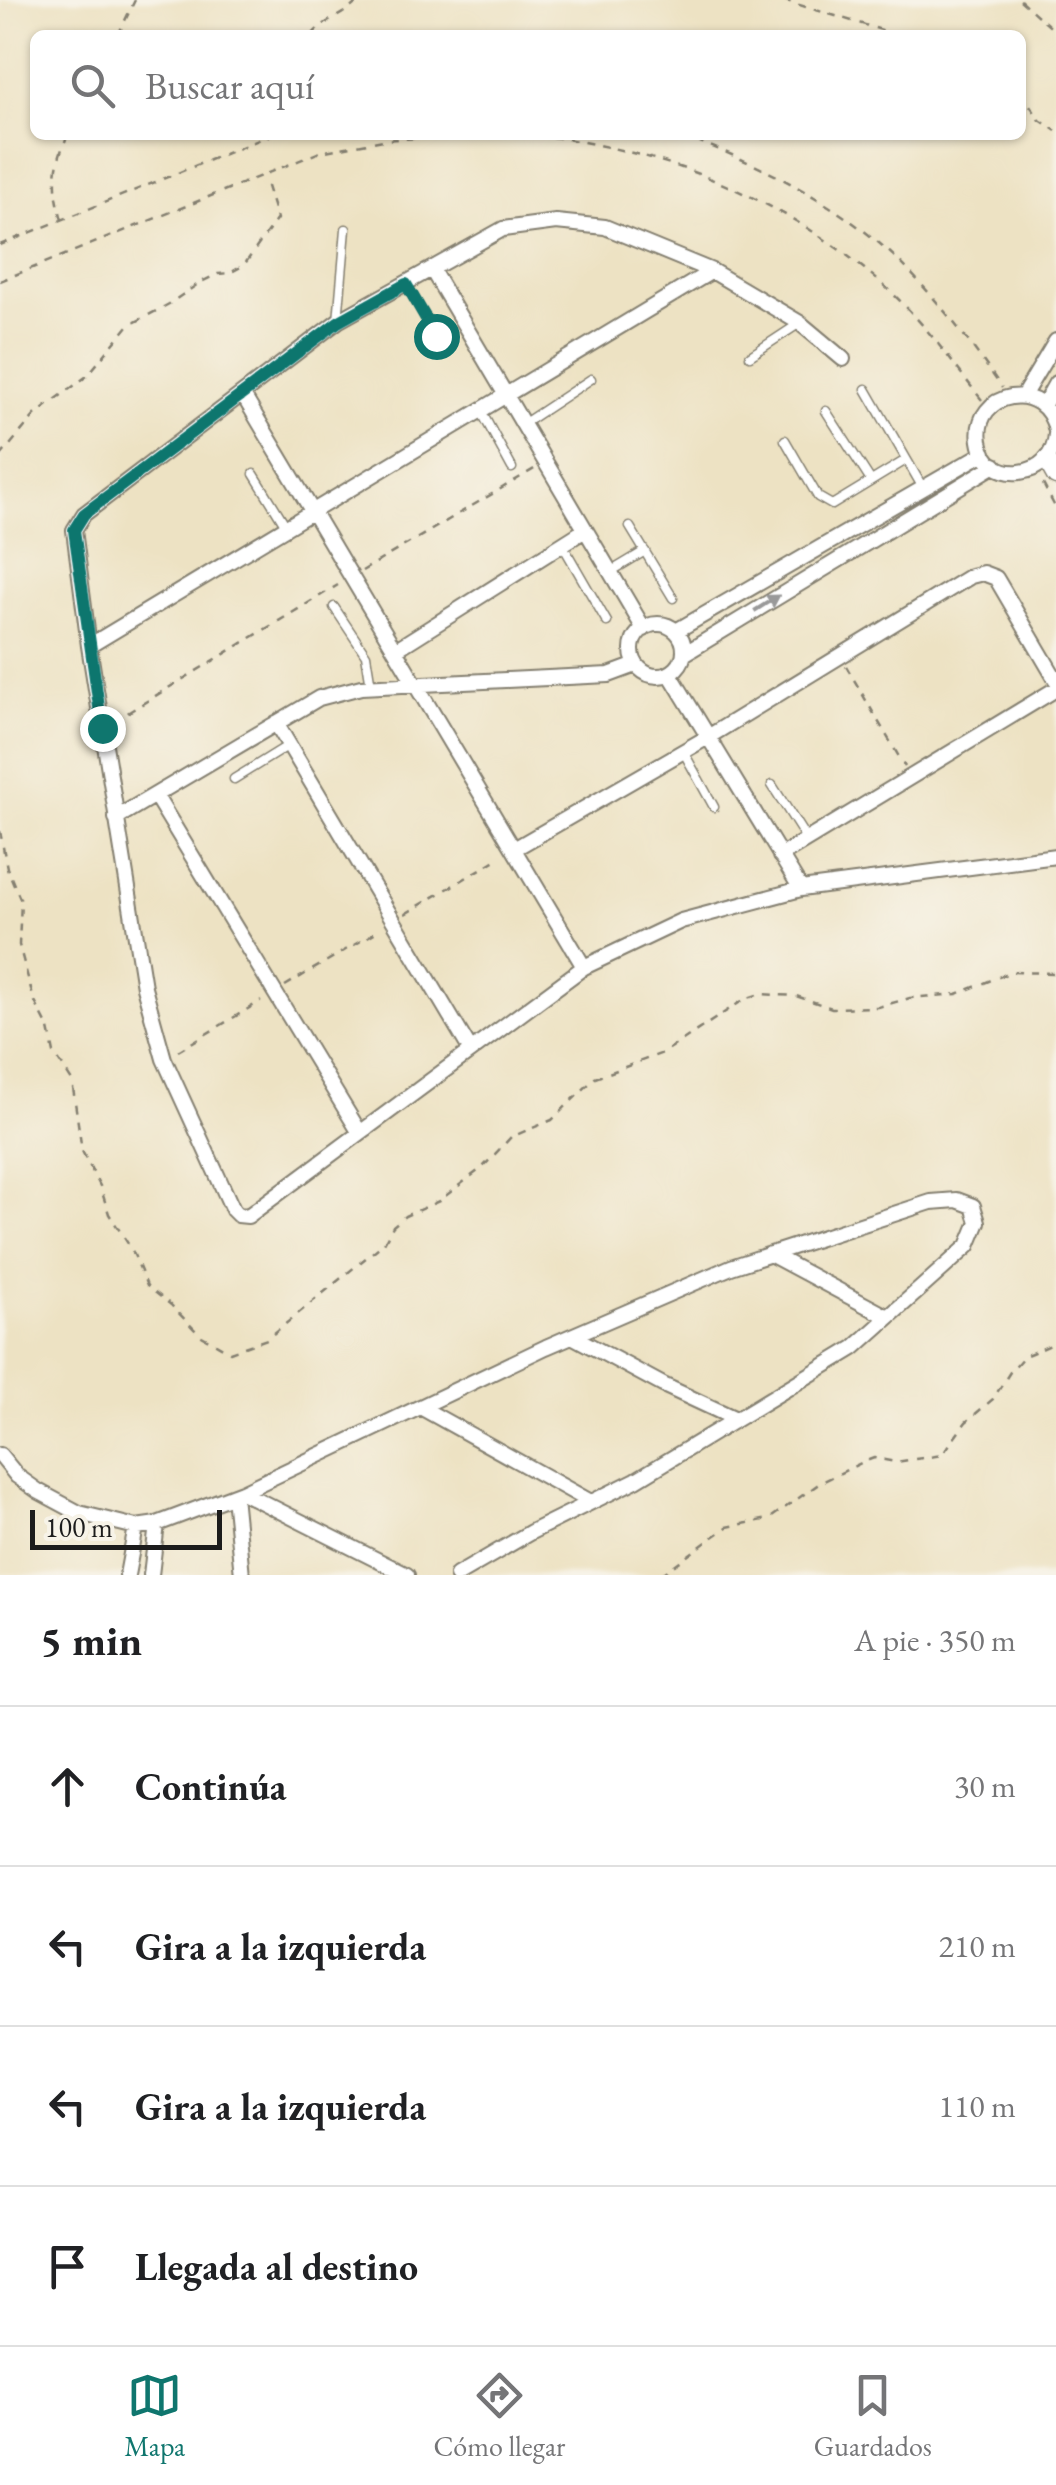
<!DOCTYPE html>
<html lang="es">
<head>
<meta charset="utf-8">
<style>
  :root { --surface:#fff; --page:#f6f6f6; --text:#202124; --muted:#757577; --line:#e0e0e0; --accent:#0f766e }
  body { margin:0; font-family:"EB Garamond",serif; background:var(--page); color:var(--text) }
  .scale { position:absolute; left:30px; bottom:25px; width:192px; box-sizing:border-box; padding-left:10px; border:5px solid #1c1c1c; border-top:0; font-size:28px; line-height:35px; white-space:nowrap; color:#1c1c1c; -webkit-text-stroke:8px #f7f3e8; paint-order:stroke }
  .stop { position:absolute; width:30px; height:30px; margin:-22px; border:8px solid #0f766e; border-radius:50%; background:#fff }
  .stop.end { background:#0f766e; border-color:#fff; box-shadow:0 2px 10px #0008 }
  .list { margin:0; padding:0; list-style:none }
  h2 { display:flex; justify-content:space-between; align-items:center; height:130px; margin:0; padding:0 40px; font-size:42px }
  h2 small { font-size:32px; font-weight:400; color:var(--muted) }
  .list li { display:grid; grid-template-columns:65px 1fr auto; gap:30px; align-items:center; box-sizing:border-box; height:160px; padding:0 40px; border-top:2px solid var(--line) }
  .list b { display:block; font-size:38px; white-space:nowrap }
  .list em { font-size:32px; font-style:normal; color:var(--muted) }
  .icon { flex:none; width:55px; height:55px; fill:none; stroke:currentColor; stroke-width:2; stroke-linecap:round; stroke-linejoin:round }
  .map { position:relative; flex:none; width:1056px; height:1575px; overflow:hidden }
  .search { position:absolute; background:var(--surface); box-shadow:0 2px 8px #0004; left:30px; right:30px; top:30px; height:110px; display:flex; align-items:center; gap:25px; box-sizing:border-box; padding:0 35px; border-radius:15px; color:var(--muted); font-size:38px }
  .sheet { height:770px; background:var(--surface) }
  nav { display:flex; justify-content:space-around; align-items:center; box-sizing:border-box; height:140px; border-top:2px solid var(--line); background:var(--surface); font-size:28px; color:var(--muted) }
  nav a { display:grid; justify-items:center; gap:5px }
  nav .on { color:var(--accent) }
  .map>svg:first-child { display:block }
  .lines { fill:none; stroke-linecap:round; stroke-linejoin:round }
  .service-casing { stroke:#847f70; stroke-width:11 }
  .minor-casing { stroke:#847f70; stroke-width:18 }
  .tertiary-casing { stroke:#847f70; stroke-width:21 }
  .path { stroke:#847f70; stroke-width:2.5; stroke-dasharray:8 8; stroke-linecap:butt }
  .service { stroke:#fff; stroke-width:8 }
  .minor { stroke:#fff; stroke-width:14 }
  .tertiary { stroke:#fff; stroke-width:18 }
  .oneway { fill:#999 }
  .route { stroke:#0f766e; stroke-width:12 }
</style>
</head>
<body>
<div class="map">
<svg width="1056" height="1575" viewBox="0 0 1056 1575">
  <rect width="100%" height="100%" fill="#f7f3e8"/>
  <filter id="ink" filterUnits="userSpaceOnUse"><feTurbulence type="fractalNoise" baseFrequency=".01" numOctaves="2"/><feDisplacementMap in="SourceGraphic" scale="20" xChannelSelector="R" yChannelSelector="G"/><feConvolveMatrix kernelMatrix="1 2 1 2 8 2 1 2 1" color-interpolation-filters="sRGB"/></filter>
  <filter id="wash" filterUnits="userSpaceOnUse"><feTurbulence type="fractalNoise" baseFrequency=".0048" numOctaves="4" result="noise"/><feDisplacementMap in="SourceGraphic" scale="40" xChannelSelector="R" yChannelSelector="G"/><feGaussianBlur stdDeviation="2.25" result="paint"/><feColorMatrix in="noise" values="0 0 0 0 0 0 0 0 0 0 0 0 0 0 0 0 0 1.4 0 .05"/><feComposite in="paint" operator="in"/></filter>
  <g filter="url(#wash)">
    <rect width="100%" height="100%" fill="#ede2c3"/>
  </g>
  <g filter="url(#ink)">
    <g class="lines">
      <g class="service-casing">
        <path id="service" d="M406,284L436,336
          M338,321L346,229
          M750,356L800,323
          M866,389L923,488
          M481,411L512,468
          M826,411L871,481
          M523,424L591,379
          M785,440L818,497L832,505L906,460
          M254,474L286,526
          M630,527L673,598
          M562,544L607,622
          M610,572L645,551
          M334,607L366,655L371,686
          M683,751L714,807
          M234,779L289,745
          M772,785L807,840"/>
      </g>
      <g class="minor-casing">
        <path id="minor" d="M432,270L644,629
          M843,359L800,323L712,271L605,227L556,222L503,229L338,321L84,514L74,530L89,646L144,987L164,1059L233,1210L238,1215L248,1216L584,967L681,921L801,889L1056,856
          M243,395L584,967
          M1023,396L1056,341
          M1043,406L1056,383
          M1056,431C1046,377 972,391 980,441C987,488 1054,479 1056,434
          M632 650a26 26 0 1 1 52 0a26 26 0 1 1-52 0Z
          M676,631L984,453
          M89,646L712,271
          M395,650L585,530
          M684,654L995,465
          M670,674L801,889
          M276,723L471,1051
          M155,795L360,1133
          M116,818L319,698L361,687L609,675L636,665
          M514,849L708,737L971,576L983,573L996,578L1056,680
          M780,856L1056,689
          M770,1254L888,1317
          M572,1336L663,1385L736,1419
          M420,1407L591,1502
          M0,1455L17,1476L38,1491L79,1513L136,1527L157,1524L242,1492L546,1347L731,1267L931,1202L957,1200L973,1206L978,1222L968,1246L854,1348L636,1480L531,1532L457,1575
          M242,1492L407,1575
          M234,1495L242,1575
          M127,1575L136,1527
          M151,1575L157,1524"/>
      </g>
      <g class="tertiary-casing">
        <path id="tertiary" d="M1047,460L1056,476"/>
      </g>
      <path class="path" d="M783,0L898,35
        M1020,0L1056,32
        M118,35L135,0
        M312,35C325,19 345,16 359,0
        M1021,92L1040,120L1056,131
        M536,135C668,150 796,203 893,294C927,326 953,364 982,400
        M681,135C759,163 839,203 900,262C938,300 971,343 1002,388
        M62,220C53,187 53,166 68,135
        M0,245L271,135
        M0,281L320,152L383,140L467,135
        M0,457L35,415L87,376L128,326L169,304L201,282L218,274L230,273L244,265L277,219L266,183
        M1043,484L1056,509
        M362,571L536,468
        M846,666L905,767
        M114,721L338,585
        M0,831L7,868L21,901L19,945L34,1000L49,1029L54,1053L72,1081L82,1151L100,1186L109,1214L132,1250L147,1286L171,1305L200,1335L230,1352L267,1339L384,1243L393,1226L405,1216L439,1201L483,1167L511,1137L552,1120L595,1078L663,1053L745,999L760,994L796,996L832,1008L878,1007L910,998L957,994L1011,972L1056,973
        M405,914L501,857
        M285,986L381,929
        M178,1051L261,1001
        M661,1575L727,1527L769,1519L820,1483L861,1463L874,1458L896,1462L942,1455L966,1422L993,1399L1010,1372L1024,1356L1056,1343"/>
      <use href="#service" class="service"/>
      <use href="#minor" class="minor"/>
      <use href="#tertiary" class="tertiary"/>
    </g>
    <defs><path id="oneway-solid" d="M-6-.8H1V-3.2L6.5 0L1 3.2V.8H-6Z" transform="scale(2.5)"/></defs>
    <use class="oneway" href="#oneway-solid" transform="translate(767 603) rotate(-32)"/>
  </g>
  <g class="lines" filter="url(#ink)">
    <path class="route" d="M102,728L74,530L84,514L338,322L406,284L436,336"/>
  </g>
</svg>
<div class="scale">100 m</div>
<div class="stop" style="left:436px;top:336px"></div>
<div class="stop end" style="left:102px;top:728px"></div>
<div class="search"><svg class="icon" aria-label="search" viewBox="0 0 24 24"><circle cx="10" cy="10" r="6"/><path d="M15 15l6 6"/></svg>Buscar aquí</div>
</div>
<section class="sheet">
<h2>5 min<small>A pie · 350 m</small></h2>
<ul class="list">
<li><svg class="icon" aria-label="ahead" viewBox="0 0 24 24"><path d="M12 20V5M6 11l6-6 6 6"/></svg><div><b>Continúa</b></div><em>30 m</em></li>
<li><svg class="icon" aria-label="left" viewBox="0 0 24 24"><path d="M17 20v-9H6M10 6l-5 5 5 5"/></svg><div><b>Gira a la izquierda</b></div><em>210 m</em></li>
<li><svg class="icon" aria-label="left" viewBox="0 0 24 24"><path d="M17 20v-9H6M10 6l-5 5 5 5"/></svg><div><b>Gira a la izquierda</b></div><em>110 m</em></li>
<li><svg class="icon" aria-label="arrive" viewBox="0 0 24 24"><path d="M6 21V4h12l-3 4 3 4H6"/></svg><div><b>Llegada al destino</b></div></li>
</ul>
</section>
<nav>
<a class="on"><svg class="icon" aria-label="map" viewBox="0 0 24 24"><path d="M3 6l6-2 6 2 6-2v14l-6 2-6-2-6 2zM9 4v14M15 6v14"/></svg>Mapa</a>
<a><svg class="icon" aria-label="directions" viewBox="0 0 24 24"><path d="M12 3l9 9-9 9-9-9zM9 14v-3h6M13 9l2 2-2 2"/></svg>Cómo llegar</a>
<a><svg class="icon" aria-label="saved" viewBox="0 0 24 24"><path d="M7 4h10v16l-5-4-5 4z"/></svg>Guardados</a>
</nav>
</body>
</html>
